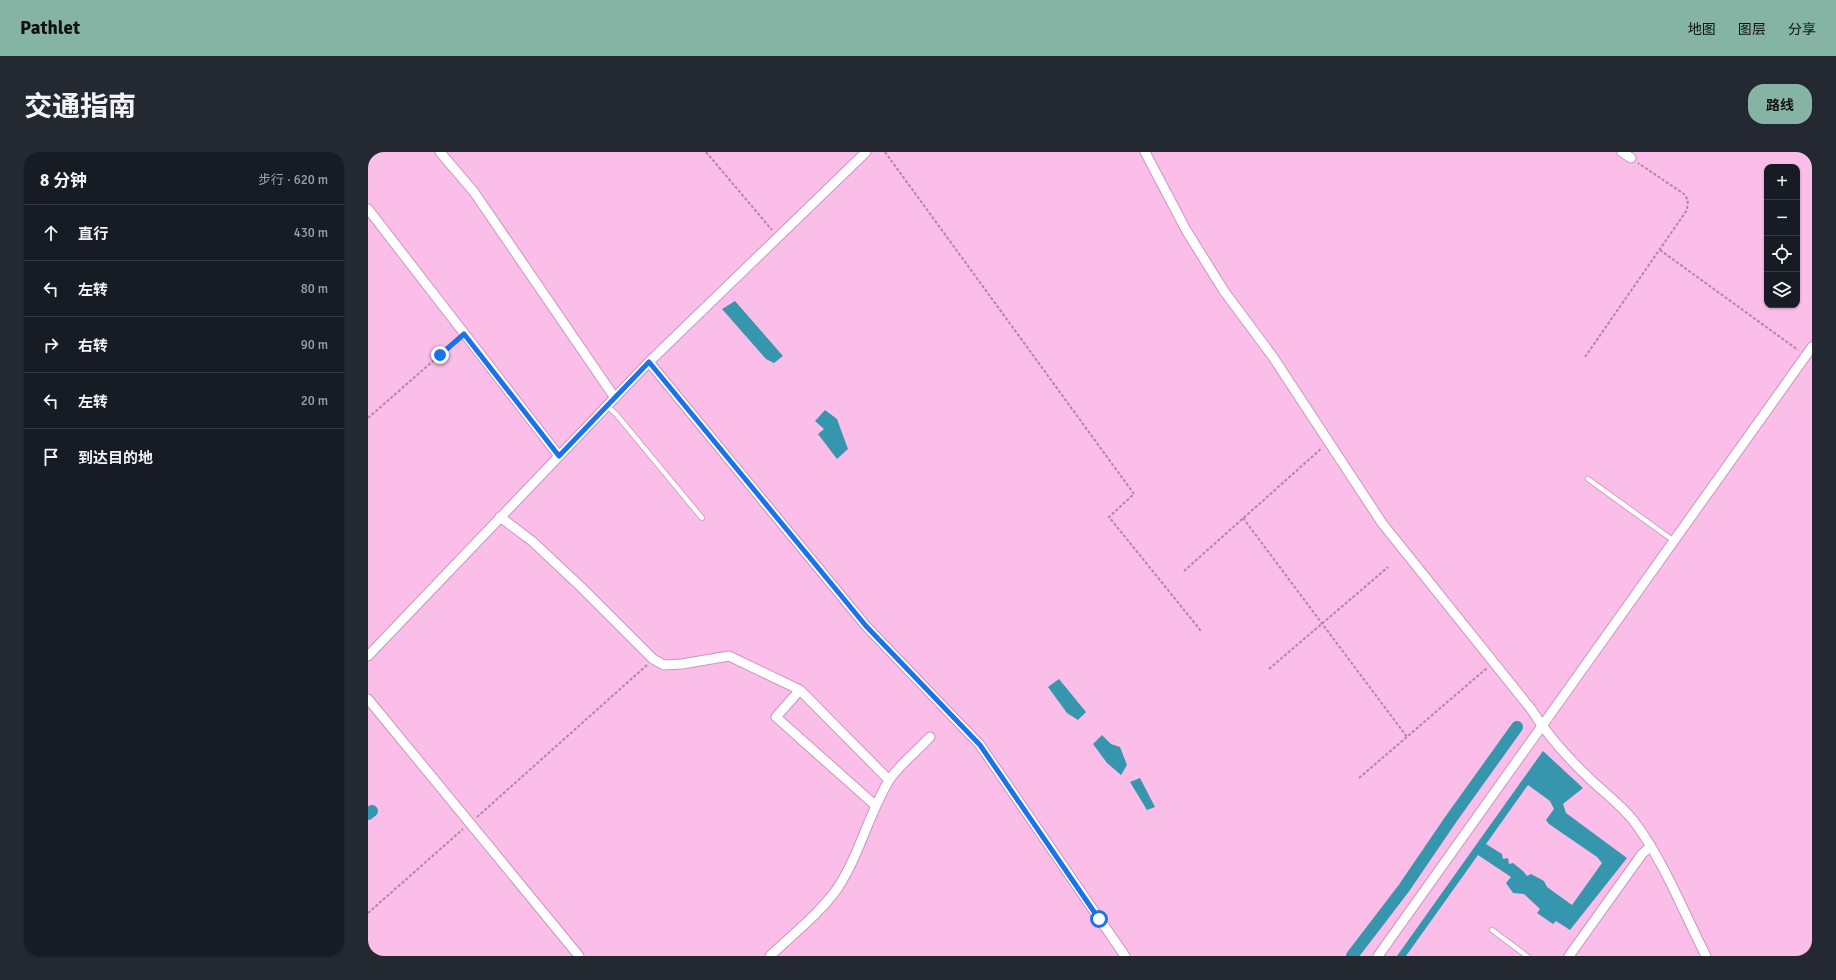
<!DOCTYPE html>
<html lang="zh">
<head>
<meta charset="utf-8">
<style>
  :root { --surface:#171b24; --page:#242831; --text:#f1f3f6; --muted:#9ea1a6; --line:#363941; --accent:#85b4a4 }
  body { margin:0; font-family:Signika,"Noto Sans SC",sans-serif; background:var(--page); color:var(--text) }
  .controls { position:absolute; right:12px; top:12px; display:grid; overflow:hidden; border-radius:8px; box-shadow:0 1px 3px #0004 }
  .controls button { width:36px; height:36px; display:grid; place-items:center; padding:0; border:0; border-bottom:1px solid var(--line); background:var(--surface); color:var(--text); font:20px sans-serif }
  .stop { position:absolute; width:12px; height:12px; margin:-9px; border:3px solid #1a73e8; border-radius:50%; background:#fff }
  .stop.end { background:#1a73e8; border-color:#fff; box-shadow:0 1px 4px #0008 }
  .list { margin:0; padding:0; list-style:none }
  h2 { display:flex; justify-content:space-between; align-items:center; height:52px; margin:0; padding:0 16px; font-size:17px }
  h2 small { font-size:13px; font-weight:400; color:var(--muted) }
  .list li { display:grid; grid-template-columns:26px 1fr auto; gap:12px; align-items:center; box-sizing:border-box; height:56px; padding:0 16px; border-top:1px solid var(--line) }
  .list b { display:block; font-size:15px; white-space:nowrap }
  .list em { font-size:13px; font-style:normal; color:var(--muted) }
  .icon { flex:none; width:22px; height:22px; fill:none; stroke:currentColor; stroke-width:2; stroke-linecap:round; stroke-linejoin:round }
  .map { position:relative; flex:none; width:1444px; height:804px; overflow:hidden; border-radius:16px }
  header { display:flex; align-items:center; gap:24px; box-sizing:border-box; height:56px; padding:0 20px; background:var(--accent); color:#111 }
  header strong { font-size:19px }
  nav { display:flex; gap:22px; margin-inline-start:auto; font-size:14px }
  .intro { display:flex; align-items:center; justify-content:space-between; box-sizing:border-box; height:96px; padding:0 24px }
  h1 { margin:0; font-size:28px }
  .button { padding:10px 18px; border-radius:16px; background:var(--accent); color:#111; font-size:14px; font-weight:700 }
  main { display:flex; gap:24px; padding:0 24px }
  aside { flex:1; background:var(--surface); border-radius:16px; box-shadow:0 1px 3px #0004 }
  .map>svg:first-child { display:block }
  .water { fill:#3696ad; fill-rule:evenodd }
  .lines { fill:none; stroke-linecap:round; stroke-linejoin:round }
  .canal { stroke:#3696ad; stroke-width:12 }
  .service-casing { stroke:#ce94bd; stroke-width:6 }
  .minor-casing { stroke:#ce94bd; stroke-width:11 }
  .path { stroke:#b385a5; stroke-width:2; stroke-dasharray:3 2; stroke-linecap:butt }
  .service { stroke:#fff; stroke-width:4.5 }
  .minor { stroke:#fff; stroke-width:9 }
  .route { stroke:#1a73e8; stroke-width:5 }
</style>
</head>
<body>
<header>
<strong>Pathlet</strong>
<nav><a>地图</a><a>图层</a><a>分享</a></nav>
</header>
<div class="intro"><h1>交通指南</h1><a class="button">路线</a></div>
<main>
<aside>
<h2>8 分钟<small>步行 · 620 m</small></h2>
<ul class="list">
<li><svg class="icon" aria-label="ahead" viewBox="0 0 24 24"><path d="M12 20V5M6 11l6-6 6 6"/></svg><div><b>直行</b></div><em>430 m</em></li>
<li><svg class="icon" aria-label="left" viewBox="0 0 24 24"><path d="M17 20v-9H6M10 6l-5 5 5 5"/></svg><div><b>左转</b></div><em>80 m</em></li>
<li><svg class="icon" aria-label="right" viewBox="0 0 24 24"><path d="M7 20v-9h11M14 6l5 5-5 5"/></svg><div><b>右转</b></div><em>90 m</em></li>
<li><svg class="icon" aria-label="left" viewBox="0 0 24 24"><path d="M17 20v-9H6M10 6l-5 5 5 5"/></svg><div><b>左转</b></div><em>20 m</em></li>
<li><svg class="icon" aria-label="arrive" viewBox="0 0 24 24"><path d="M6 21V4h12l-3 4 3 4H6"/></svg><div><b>到达目的地</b></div></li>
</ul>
</aside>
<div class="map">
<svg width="1444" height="804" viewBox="0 0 1444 804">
  <rect width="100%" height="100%" fill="#fbbee9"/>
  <path class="water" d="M367,149L415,204L406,211L398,207L354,157Z
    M457,258L469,267L480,297L469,307L450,282L456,277L447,269Z
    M691,527L718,560L710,568L699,561L680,535Z
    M734,583L743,592L752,595L759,613L753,623L739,611L725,592Z
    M1175,599L1215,636L1195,652L1198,661L1259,706L1202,778L1188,769L1185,772L1169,761L1172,757L1156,742L1145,741L1138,731L1143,725L1110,703L1038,804H1029ZM1160,633L1182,649L1186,657L1178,668L1181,672L1229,705L1234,711L1204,753L1179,735L1176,729L1163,722L1159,724L1155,719L1145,711L1141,712L1140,706L1135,707L1134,702L1118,692Z
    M772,626L787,655L779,658L762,630Z"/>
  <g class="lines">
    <path class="canal" d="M0,662L4,659
      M984,804L1036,736L1083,667L1149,575"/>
    <g class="service-casing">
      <path id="service" d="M239,254L248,262L334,366
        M1220,327L1306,389
        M1124,778L1159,804"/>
    </g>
    <g class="minor-casing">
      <path id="minor" d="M72,0L106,40L247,246
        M777,0L818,78L856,139L905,205L1014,371L1163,557C1178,581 1198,604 1219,624C1234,639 1251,651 1265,668C1296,709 1315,759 1338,804
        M1254,0L1263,6
        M0,57L191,304
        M281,210L498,474L612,593L757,804
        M132,365L164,389L213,435L285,507L296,513L314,512L361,504L432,538L521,628
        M0,504L281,210L498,0
        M432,538L408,565L508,654
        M0,547L211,804
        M402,804C425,782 450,763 469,737C491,704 500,664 520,630C527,617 551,597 562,585
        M1010,804L1444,195
        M1201,804L1274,702L1283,694"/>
    </g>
    <path class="path" d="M338,0L404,78
      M517,0L766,342L741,365L833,479
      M1292,98L1430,198
      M1217,205L1319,58L1320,48L1316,42L1270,11
      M0,266L89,188
      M875,366L1039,585
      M816,419L954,296
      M901,517L1020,415
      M991,626L1119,516
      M109,665L279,513
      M0,761L95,677"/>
    <use href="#service" class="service"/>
    <use href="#minor" class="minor"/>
  </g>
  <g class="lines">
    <path class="route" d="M72,203L96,182L191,304L281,210L498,474L612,593L731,767"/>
  </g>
</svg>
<div class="controls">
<button>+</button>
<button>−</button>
<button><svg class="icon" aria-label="locate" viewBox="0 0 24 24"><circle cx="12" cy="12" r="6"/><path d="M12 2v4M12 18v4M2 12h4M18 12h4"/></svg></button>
<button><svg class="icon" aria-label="layers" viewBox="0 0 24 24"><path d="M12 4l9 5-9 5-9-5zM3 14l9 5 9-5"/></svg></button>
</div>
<div class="stop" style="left:731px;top:767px"></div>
<div class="stop end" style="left:72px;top:203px"></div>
</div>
</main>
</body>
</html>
